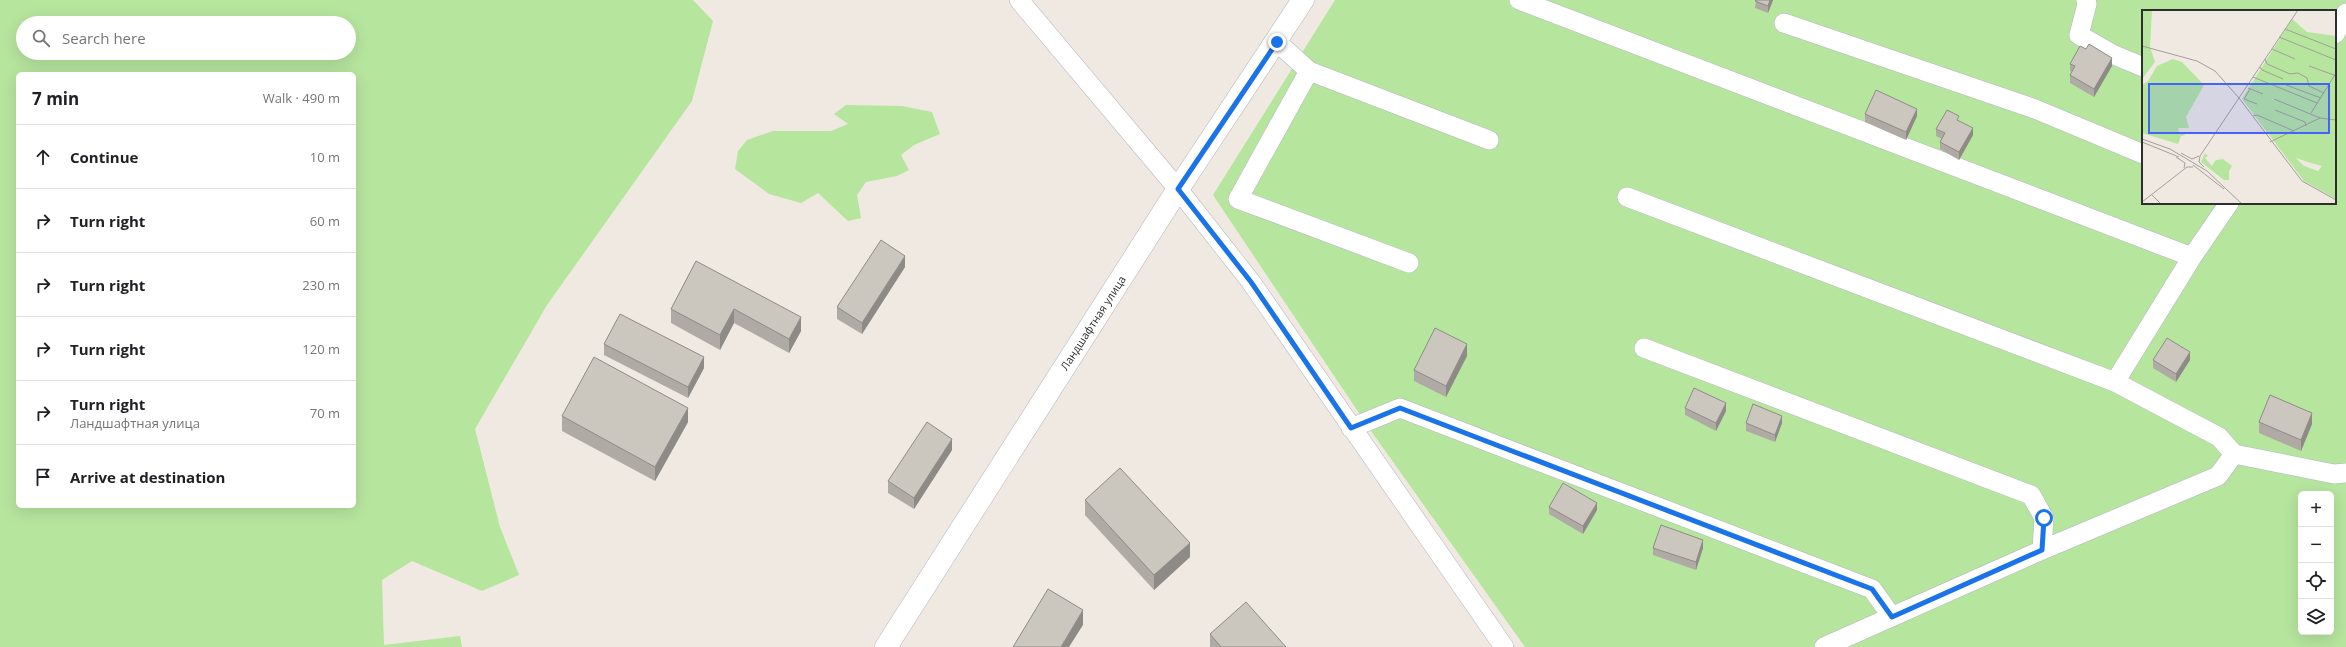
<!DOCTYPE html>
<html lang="en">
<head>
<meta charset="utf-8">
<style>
  :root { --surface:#fff; --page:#f6f6f6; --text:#202124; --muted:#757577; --line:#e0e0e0 }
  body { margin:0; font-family:"Open Sans",sans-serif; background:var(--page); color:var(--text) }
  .controls { position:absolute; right:12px; bottom:12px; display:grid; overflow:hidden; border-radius:6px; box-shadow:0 4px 16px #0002 }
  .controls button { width:36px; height:36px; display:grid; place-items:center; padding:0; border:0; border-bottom:1px solid var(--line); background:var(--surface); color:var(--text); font:20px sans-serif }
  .stop { position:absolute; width:12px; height:12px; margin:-9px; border:3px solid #1a73e8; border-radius:50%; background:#fff }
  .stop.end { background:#1a73e8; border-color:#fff; box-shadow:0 1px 4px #0008 }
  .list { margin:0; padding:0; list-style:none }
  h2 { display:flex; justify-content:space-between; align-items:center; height:52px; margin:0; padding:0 16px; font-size:17px }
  h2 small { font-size:13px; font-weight:400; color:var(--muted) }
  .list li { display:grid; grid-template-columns:26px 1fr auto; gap:12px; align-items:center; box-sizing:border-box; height:64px; padding:0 16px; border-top:1px solid var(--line) }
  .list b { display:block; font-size:15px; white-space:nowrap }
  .list p { margin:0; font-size:13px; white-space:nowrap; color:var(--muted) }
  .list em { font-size:13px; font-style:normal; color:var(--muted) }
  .icon { flex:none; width:22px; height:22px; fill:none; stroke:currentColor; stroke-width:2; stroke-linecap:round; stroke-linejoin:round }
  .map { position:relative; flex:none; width:2346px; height:647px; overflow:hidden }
  .search { position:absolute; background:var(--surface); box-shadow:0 4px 16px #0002; left:16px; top:16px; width:340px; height:44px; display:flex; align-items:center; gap:10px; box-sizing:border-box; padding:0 14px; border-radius:22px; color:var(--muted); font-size:15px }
  .panel { position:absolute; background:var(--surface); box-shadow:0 4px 16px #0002; left:16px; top:72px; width:340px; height:436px; border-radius:6px }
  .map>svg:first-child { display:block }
  .green { fill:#b6e59e; fill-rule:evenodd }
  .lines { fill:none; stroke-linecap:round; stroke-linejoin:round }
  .minor-casing { stroke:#b4b7c1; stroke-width:20 }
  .tertiary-casing { stroke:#b4b7c1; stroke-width:23 }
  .minor { stroke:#fff; stroke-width:19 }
  .tertiary { stroke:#fff; stroke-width:22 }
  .wall { fill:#afaba4 }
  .shaded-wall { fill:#8e8b86 }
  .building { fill:#cbc7bf; stroke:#8e8b86 }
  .route { stroke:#1a73e8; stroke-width:5 }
  .labels { text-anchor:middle; stroke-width:4; stroke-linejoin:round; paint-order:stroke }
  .street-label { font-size:11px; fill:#2e2e2e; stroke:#fff }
  .inset-road { fill:none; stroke:#a29e99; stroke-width:1 }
  .view { fill:#4264fb; fill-opacity:0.15; stroke:#4264fb; stroke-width:2 }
  .inset-edge { fill:none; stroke:#2e2e2e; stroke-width:2 }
</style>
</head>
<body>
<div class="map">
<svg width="2346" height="647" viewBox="0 0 2346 647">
  <rect width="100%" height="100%" fill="#efe9e1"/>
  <path class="green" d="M0,0H693L713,21L692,101L547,305L475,429L500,527L519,575L482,591L412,561L382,580L384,645L460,636L462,647H0ZM23,23H349V53H23ZM18,74H354V506H18Z
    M1335,0H2346V647H1525L1371,431L1213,195ZM2143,11H2335V203H2143ZM2301,494H2331V632H2301Z
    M846,105L902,106L932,112L940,134L914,145L901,155L909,170L897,176L866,182L857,195L861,218L848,221L818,193L801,203L769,194L735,169L738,151L747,140L773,131H831L848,124L834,114Z"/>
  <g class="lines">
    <g class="minor-casing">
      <path id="minor" d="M1019,0L1178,189L1251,282L1504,647
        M1519,0L2192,257
        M2086,0L2087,4L2079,35L2112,54L2143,67
        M1784,23L2035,109L2143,154
        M2335,34L2346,13
        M1277,42L1309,71L1489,140
        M1309,71L1238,199L1409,263
        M1627,197L2115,382L2219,437L2234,454L2334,474L2346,473
        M1644,348L2031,495L2044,518L2042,550
        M2115,382L2192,257L2229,203
        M1351,428L1400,408L1872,589L1892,617
        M1824,647L2042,550L2218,476L2234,454"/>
    </g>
    <g class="tertiary-casing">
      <path id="tertiary" d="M886,647L1178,189L1303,0"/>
    </g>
    <use href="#minor" class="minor"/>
    <use href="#tertiary" class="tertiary"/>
  </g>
  <path class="wall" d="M1756,0H1773L1768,13L1755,8Z
    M2070,64L2112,66L2094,97L2070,83V75L2072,72L2070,71Z
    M1865,114L1917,116L1906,140L1865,122Z
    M1959,121L1973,135L1959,160L1940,149V142L1942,139L1936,136V129Z
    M696,261L801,331L789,353L734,323L720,350L671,323V309Z
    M905,267L862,334L837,319V307Z
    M604,344L704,368L688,398L604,355Z
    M1467,356L1446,397L1414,381V370Z
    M2153,360H2190L2176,382L2153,368Z
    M1685,408L1726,411L1716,431L1685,415Z
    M562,416L688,422L655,481L562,431Z
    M2259,422L2312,424L2301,451L2259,433Z
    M1746,423H1782L1775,442L1746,431Z
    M952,450L914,509L888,493V481Z
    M1085,500L1190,557L1154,590L1085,515Z
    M1549,507L1597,510L1583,534L1549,514Z
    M1653,548H1703L1696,570L1653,555Z
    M1210,634L1286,647H1210Z"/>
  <path class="shaded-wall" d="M1770,0H1773L1768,13V6Z
    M2112,58V66L2094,97V89Z
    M1917,109V116L1906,140V132Z
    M1973,128V135L1959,160V152Z
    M905,256V267L862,334V323Z
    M734,309V323L720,350V335Z
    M801,317V331L789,353V339Z
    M1467,344V356L1446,397V386Z
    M2190,352V360L2176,382V374Z
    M704,357V368L688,398V387Z
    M1726,403V411L1716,431V423Z
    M688,408V422L655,481V467Z
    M2312,413V424L2301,451V440Z
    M1782,416V423L1775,442V435Z
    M952,439V450L914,509V498Z
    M1597,503V510L1583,534V526Z
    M1703,540V548L1696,570V562Z
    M1190,543V557L1154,590V575Z
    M1083,610V625L1069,647H1061Z"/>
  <path class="building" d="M1756,0H1770L1768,6L1755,1Z
    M2089,44L2112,58L2094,89L2070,75L2075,66L2070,64L2080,46L2086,49Z
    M1876,90L1917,109L1906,132L1865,114Z
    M1947,110L1959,116L1957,120L1973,128L1959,152L1940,142L1945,133L1936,129Z
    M881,240L905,256L862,323L837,307Z
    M696,261L801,317L789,339L734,309L720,335L671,309Z
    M620,314L704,357L688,387L604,344Z
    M1435,328L1467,344L1446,386L1414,370Z
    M2167,338L2190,352L2176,374L2153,360Z
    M594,357L688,408L655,467L562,416Z
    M1694,388L1726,403L1716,423L1685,408Z
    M2270,395L2312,413L2301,440L2259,422Z
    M1753,404L1782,416L1775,435L1746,423Z
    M927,422L952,439L914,498L888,481Z
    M1120,468L1190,543L1154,575L1085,500Z
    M1563,483L1597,503L1583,526L1549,507Z
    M1661,525L1703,540L1696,562L1653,548Z
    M1048,589L1083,610L1061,647H1013Z
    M1246,602L1286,647H1221L1210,634Z"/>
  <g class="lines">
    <path class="route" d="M1277,42L1178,189L1251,282L1351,428L1400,408L1872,589L1892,617L2042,550L2044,518"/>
  </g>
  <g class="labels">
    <g class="street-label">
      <text transform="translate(1093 323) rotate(-57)" y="4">Ландшафтная улица</text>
    </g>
  </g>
  <g transform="translate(2142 10)">
    <rect width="194" height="194" fill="#efe9e1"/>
    <path d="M0,0L10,1L8,37L13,52L0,69ZM150,9L165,22L194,26V189L162,171L100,89ZM154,148L166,152L180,156L176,161L162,156ZM31,49L40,52L62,75L44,107L47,118H36L37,123L42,122L43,125L39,126L36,134L0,123V75L6,71L15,56ZM63,143L66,146L63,148L70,156L74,150L81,149L90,156L87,161V170H82L59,152Z" fill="#b6e59e" fill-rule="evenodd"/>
    <path class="inset-road" d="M143,19L194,39M137,27L194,50M0,36L55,51L73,61L97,88L160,171L194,190M130,39L153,49M123,49L125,54L148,64L156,63L165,68L167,76L182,83M167,56L192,65M118,57L120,60L141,69M111,67L175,93M144,75L179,88M106,78L121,84M108,79L102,89L115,94M132,89L178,108L194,110M133,100L163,112L164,116M169,103L194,63M111,106L115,105L152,121M0,129L28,139L65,161L100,194M0,132L37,147M128,132L178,108M39,143L50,149L57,146M34,147L43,153L42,158M51,155L82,179M62,157L57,152L58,146L156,0M10,185L19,194M0,192L45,157H51"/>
    <path class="view" d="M7,74H187V123H7Z"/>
    <rect width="194" height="194" class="inset-edge"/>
  </g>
</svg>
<div class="controls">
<button>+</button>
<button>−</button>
<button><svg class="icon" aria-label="locate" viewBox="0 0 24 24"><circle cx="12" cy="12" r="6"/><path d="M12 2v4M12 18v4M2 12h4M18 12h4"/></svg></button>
<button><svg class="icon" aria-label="layers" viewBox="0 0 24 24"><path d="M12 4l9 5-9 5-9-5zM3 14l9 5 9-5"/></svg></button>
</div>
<div class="stop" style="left:2044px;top:518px"></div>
<div class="stop end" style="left:1277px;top:42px"></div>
<div class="search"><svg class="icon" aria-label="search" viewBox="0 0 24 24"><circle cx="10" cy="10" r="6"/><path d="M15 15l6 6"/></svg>Search here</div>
<section class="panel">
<h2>7 min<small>Walk · 490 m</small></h2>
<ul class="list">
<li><svg class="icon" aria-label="ahead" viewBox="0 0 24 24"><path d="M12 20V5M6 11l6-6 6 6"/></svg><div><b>Continue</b></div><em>10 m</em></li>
<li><svg class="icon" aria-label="right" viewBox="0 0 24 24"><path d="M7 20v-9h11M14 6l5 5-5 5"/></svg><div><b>Turn right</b></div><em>60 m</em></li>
<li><svg class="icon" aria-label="right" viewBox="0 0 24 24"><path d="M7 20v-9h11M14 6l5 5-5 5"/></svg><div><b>Turn right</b></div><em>230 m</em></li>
<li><svg class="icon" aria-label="right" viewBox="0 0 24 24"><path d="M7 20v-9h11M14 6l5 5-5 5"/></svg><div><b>Turn right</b></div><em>120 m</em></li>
<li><svg class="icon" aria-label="right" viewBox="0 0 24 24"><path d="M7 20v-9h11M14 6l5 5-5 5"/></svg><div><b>Turn right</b><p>Ландшафтная улица</p></div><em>70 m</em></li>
<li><svg class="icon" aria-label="arrive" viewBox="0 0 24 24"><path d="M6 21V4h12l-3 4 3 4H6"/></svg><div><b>Arrive at destination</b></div></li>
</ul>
</section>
</div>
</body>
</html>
